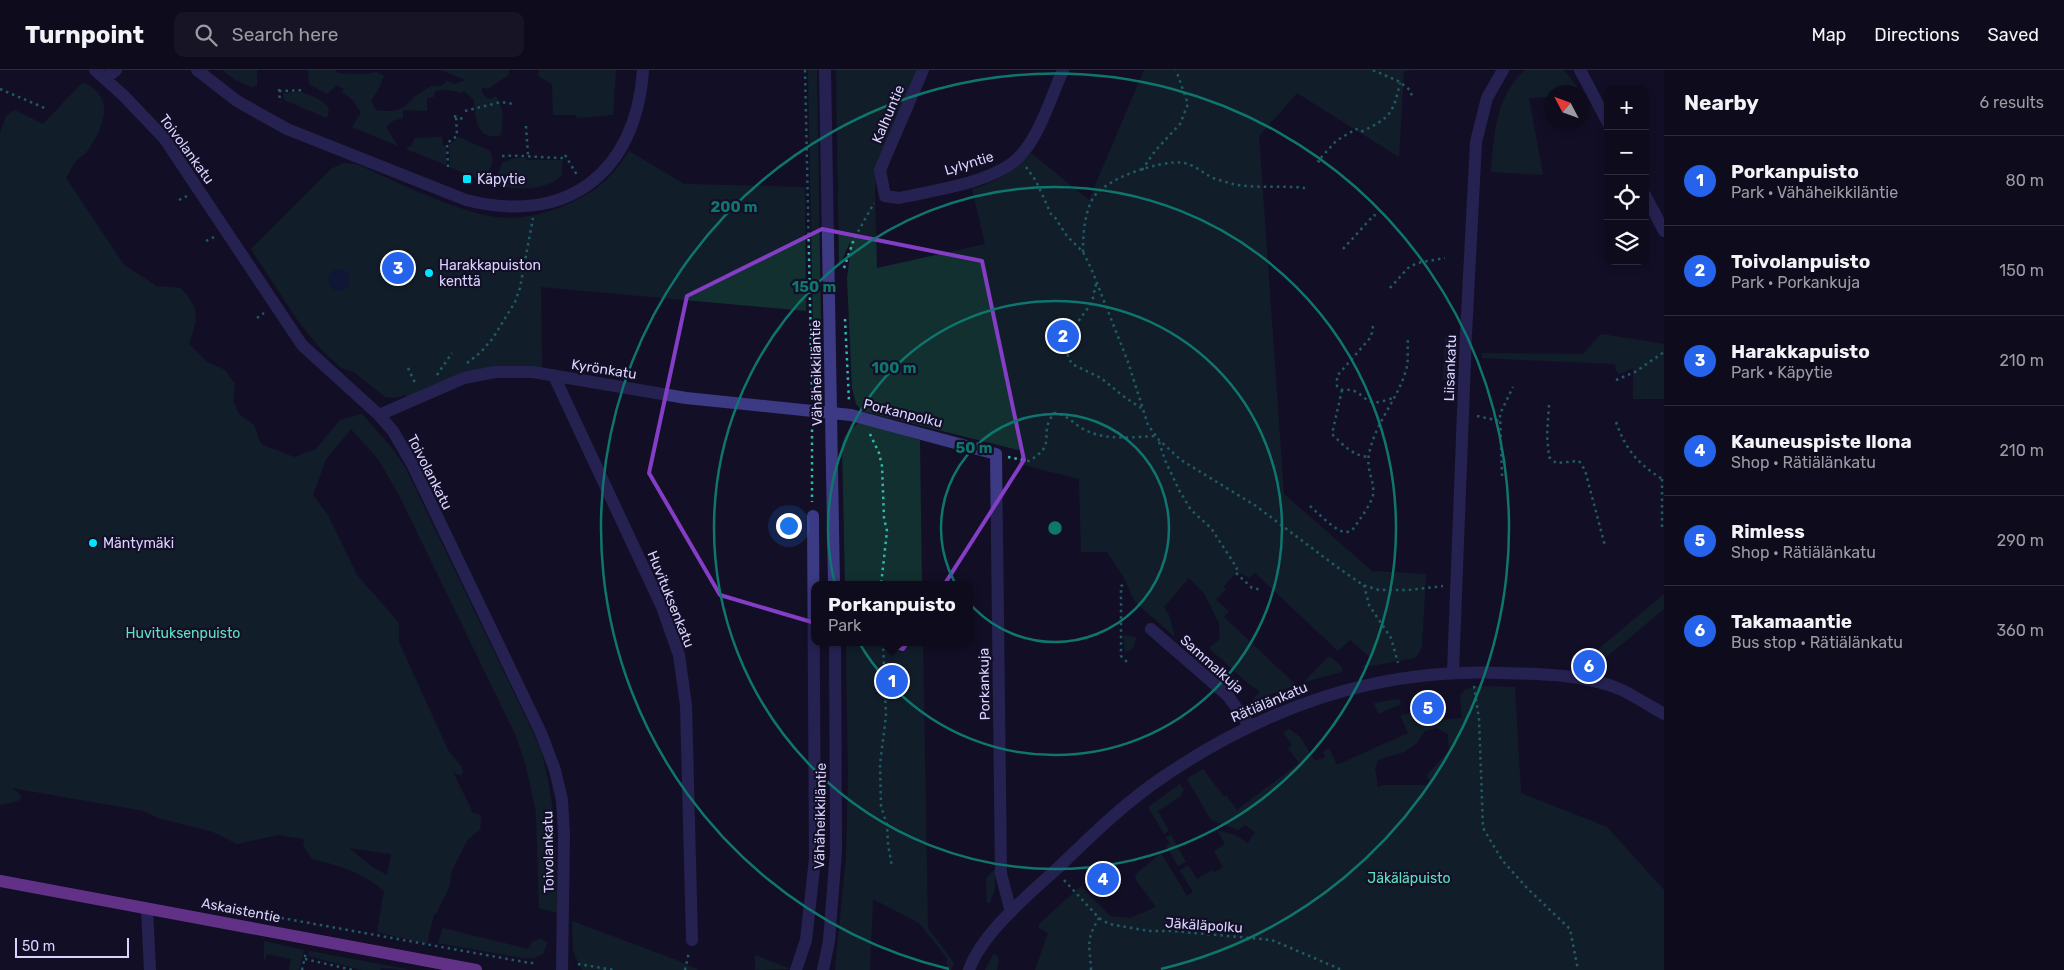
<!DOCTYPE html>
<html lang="en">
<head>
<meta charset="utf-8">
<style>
  :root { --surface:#0e0b1c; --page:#171425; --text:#f1f3f6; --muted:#9b9ba3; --line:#2e2b3b; --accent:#2563eb }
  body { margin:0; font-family:Rubik,sans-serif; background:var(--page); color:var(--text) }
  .controls { position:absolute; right:15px; top:15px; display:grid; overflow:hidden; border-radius:10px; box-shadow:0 2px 8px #0003 }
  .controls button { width:45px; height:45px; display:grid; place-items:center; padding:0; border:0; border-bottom:1px solid var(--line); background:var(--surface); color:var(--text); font:25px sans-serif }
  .compass { position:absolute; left:1544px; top:15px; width:45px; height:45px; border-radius:50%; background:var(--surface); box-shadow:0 2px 8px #0003; rotate:311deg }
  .scale { position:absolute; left:15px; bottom:12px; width:114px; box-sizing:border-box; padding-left:5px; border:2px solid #d9d4ff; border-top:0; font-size:14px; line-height:18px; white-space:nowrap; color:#d9d4ff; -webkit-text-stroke:4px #130f26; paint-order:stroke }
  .you { position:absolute; left:788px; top:455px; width:18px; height:18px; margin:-12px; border:4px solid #fff; border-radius:50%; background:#1a73e8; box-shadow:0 0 0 8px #1a73e833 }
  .badge { display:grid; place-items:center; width:32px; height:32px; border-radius:50%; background:var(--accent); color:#fff; font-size:16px; font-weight:700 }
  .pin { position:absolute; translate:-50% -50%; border:2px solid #fff; box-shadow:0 1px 5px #0006 }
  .popup { position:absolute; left:811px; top:511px; width:162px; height:65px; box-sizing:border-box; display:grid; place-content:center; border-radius:10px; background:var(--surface); filter:drop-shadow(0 1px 4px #0005); font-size:16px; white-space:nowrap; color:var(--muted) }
  .popup b { font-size:19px; color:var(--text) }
  .popup::after { content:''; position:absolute; left:50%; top:100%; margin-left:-10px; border:10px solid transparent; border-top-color:var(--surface) }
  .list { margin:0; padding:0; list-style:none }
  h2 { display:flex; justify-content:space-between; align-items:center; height:65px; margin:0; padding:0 20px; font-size:21px }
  h2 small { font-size:16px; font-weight:400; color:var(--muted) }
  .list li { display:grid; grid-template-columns:32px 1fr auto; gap:15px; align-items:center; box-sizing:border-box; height:90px; padding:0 20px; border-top:1px solid var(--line) }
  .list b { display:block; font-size:19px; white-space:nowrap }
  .list p { margin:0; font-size:16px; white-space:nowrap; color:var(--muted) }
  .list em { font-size:16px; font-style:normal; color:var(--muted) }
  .icon { flex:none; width:28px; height:28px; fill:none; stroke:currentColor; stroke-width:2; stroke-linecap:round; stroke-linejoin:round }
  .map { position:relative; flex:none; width:1664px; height:900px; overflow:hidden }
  header { display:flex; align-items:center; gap:30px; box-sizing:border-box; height:70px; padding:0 25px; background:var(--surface); border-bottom:1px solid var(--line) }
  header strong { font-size:24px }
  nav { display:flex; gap:28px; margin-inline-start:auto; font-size:18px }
  .search { width:350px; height:45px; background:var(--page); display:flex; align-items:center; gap:12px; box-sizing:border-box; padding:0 18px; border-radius:10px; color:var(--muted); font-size:19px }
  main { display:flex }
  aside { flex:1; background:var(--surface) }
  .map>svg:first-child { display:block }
  .green { fill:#12302f; fill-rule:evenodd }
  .water { fill:#0c2248 }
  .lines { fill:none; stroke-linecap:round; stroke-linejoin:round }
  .path { stroke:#2fb8b0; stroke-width:2.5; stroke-dasharray:2.5 4; stroke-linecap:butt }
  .minor { stroke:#3d3a85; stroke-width:12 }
  .major { stroke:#c25bff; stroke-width:12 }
  .marked { fill:none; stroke:#843dc5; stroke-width:4; stroke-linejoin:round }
  .ring { fill:none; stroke:#0f766e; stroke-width:2.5 }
  .poi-dot { fill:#00e5ff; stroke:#130f26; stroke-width:2 }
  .labels { text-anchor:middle; stroke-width:4.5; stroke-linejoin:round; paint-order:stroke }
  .street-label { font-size:14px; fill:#d9d4ff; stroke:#130f26 }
  .poi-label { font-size:14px; fill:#d9d4ff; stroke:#130f26; text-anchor:start }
  .park-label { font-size:14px; fill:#5fe0c0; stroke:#130f26 }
  .centre { fill:#0f766e; stroke:#130f26; stroke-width:2.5 }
  .ring-label { font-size:15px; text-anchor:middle; font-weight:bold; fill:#0f766e; stroke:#130f26; stroke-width:4.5; stroke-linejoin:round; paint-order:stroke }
</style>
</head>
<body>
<header>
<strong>Turnpoint</strong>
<div class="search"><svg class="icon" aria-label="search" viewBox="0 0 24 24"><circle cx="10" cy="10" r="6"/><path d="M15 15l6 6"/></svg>Search here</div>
<nav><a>Map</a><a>Directions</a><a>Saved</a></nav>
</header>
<main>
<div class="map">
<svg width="1664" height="900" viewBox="0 0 1664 900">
  <rect width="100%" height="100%" fill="#130f26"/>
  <path class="green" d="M222,0H257V16L254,15L253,18L234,9Z
    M308,0H335L338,3C351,4 364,5 377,2L384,6L378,20L371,31L376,40C388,42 399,42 408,34C411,31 413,27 417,25C422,21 426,20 431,16H441L447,11L455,14L465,10L441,0H509V5L487,19L482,17C481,23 484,27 490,29L496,26C504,38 504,50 501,65C477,72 475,47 474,30L464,21L461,23C453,20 441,18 434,22V27L427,28V41L403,40V48L392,51L386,57L398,76L352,57L361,43L352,29L342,22L344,19L337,15L327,24L309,14Z
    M539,0H616L613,45L577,48L576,45H553L552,14L538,6Z
    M808,0H817L822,316L817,317L814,314Z
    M836,0H919L876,109L875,120L877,198L985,174L972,119C996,112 1014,101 1031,83L1089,130L1144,0H1415L1404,1L1399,87L1297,23L1259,66L1284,424L1372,501L1426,504L1422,576L1418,585L1414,588L1360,598L1372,589L1350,570L1338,581L1255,503L1249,508L1240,503L1233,506L1223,517L1226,519L1216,530L1229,541L1224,547L1296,615L1252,631L1260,621L1250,615L1209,578L1220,569L1219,553L1204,523L1189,508L1164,537L1169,545L1175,567L1135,532L1124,508L1107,482H1081L1079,409L1019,394L1022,381L862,341L856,334L852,318L847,208L850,185V172L839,197Z
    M1525,0H1564L1581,22H1552L1551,27L1529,28L1543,105L1491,102C1494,65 1495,27 1525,0Z
    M82,13C89,14 96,20 100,26C111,42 97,67 88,80C84,86 77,88 74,94C71,98 69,103 66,108L124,195L157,216L181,218C201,241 198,248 189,274L207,292L225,300L235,314L233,330L239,344L254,355L261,374L294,387L316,379L340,350L362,344L392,378L405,397L539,675C557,732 556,784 557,843L539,838L536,742L526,696L516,666L399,425L378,389L351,359L326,389L313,425L328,445L357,505L399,553V572L448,680L461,696L463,701L461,706L453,702L473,743L479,744L481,749L480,760L468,769L452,800L449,818L436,844H434L427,874L377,862L384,821C364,803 338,795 312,789L303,775L305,769L278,765L237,774L213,762L158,748L144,741L12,718L22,726L18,731L0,735V63L6,46L15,40L43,54ZM349,778L391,784L387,805L371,796Z
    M301,22C311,26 324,29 329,39L327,48L284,30L283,23Z
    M442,67L443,75L446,77V95L406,79L412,75L414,68Z
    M459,67L490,81C495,92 490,102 481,110L450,97L449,75Z
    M629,81L684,114L805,117L806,241L541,217L542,297L506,296L407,328L406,325L395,328L385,327L354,302L341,298L317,275L296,248L251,179L331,99L343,93L356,94C396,111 468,149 511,148C545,147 588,130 611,105C618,98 623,89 629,81Z
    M514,88H527V90H563L561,106C545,121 513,121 494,114L502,93Z
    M1601,264L1664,274V329H1633V298L1620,304L1616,301L1615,294L1482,288V283L1583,284Z
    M1445,267L1453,270L1457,278L1455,336L1453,324L1454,312L1443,309Z
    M859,352L920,370L922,515H845L842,375L845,366Z
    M1664,524V539L1597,595L1589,596L1583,592Z
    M1123,565L1135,567L1136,569L1133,578L1125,583Z
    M846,572H923L928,858L954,893L951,900H947V888L919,853L873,829L870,900H835L846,787L848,705Z
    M1328,587H1331L1342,597V602L1304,612Z
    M1478,616L1515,617L1521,723L1607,757L1664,820V900H1035L1048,863L1039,858V854L1081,816L1110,846L1130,848L1156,837L1136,810L1135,805L1161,783L1187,826L1193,822L1180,801L1188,795L1197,809L1213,800L1214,802L1223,797L1214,781L1225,774L1217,760L1235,765L1248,773L1255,762L1245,755L1238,760L1211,750L1187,709L1203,699L1224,727L1226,725L1237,740L1299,693L1288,678L1292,675L1283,662L1289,659L1300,667L1315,691L1325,687L1323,682L1329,678L1337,695L1408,663L1400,645H1402L1415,641L1416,652L1462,648L1460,625L1463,623L1464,620ZM1437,658L1448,664L1449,681L1427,705L1431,715H1382L1378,717L1375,698L1378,690L1404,682L1417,673L1425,661Z
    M1399,629L1401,634L1378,644L1374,633Z
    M1180,714L1184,720L1181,723L1182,725L1158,741L1169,761L1164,764L1148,737Z
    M1171,765L1186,792L1178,796L1166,776L1170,774L1166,767Z
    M995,799V818L990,833H987L986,808Z
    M572,851L674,889L698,900H582L573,881Z
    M443,858L528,879L533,871L540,869L548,872L543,884L534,888H522L438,873Z
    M264,871L304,880L299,900H289L291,889L267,884L264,892Z
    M310,881L411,900L381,898L380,900H362L308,886Z
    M994,883L999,888L997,900H985Z
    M755,885L791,899L755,900Z"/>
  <path class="water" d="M328 210a11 11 0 1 1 22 0a11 11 0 1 1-22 0Z"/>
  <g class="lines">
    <path class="path" d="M805,0L812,327
      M1373,0L1398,11L1410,20L1412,26
      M0,19L47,39
      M279,19L280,32
      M279,21L305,20
      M465,41L501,32L513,34
      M454,46L466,50
      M526,56L528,85
      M565,85L577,105
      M502,86C524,85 544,88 565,88
      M1320,92L1318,91L1336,71L1356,59L1361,62C1390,48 1393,44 1400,13
      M448,97L447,73L457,66L456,46
      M1026,97L1036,111L1051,144L1054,146L1067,166L1083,182L1091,198L1128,292L1148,355L1159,370L1181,390L1256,436L1337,497L1363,515L1379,520H1408L1443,516
      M1142,100L1155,81L1180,54L1188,34L1176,0
      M179,130L187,126
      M206,171L214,167
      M1343,179L1374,145L1378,147
      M1083,182C1083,165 1084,146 1092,130C1102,109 1162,89 1184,93C1194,95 1202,102 1211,107C1217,110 1226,112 1233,114C1256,119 1281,115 1305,118
      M844,198L854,169L874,133
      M1096,214L1092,232L1073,259L1067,273L1068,287L1072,294L1101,308L1123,326L1141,338
      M1390,218L1408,198L1417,193L1445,188
      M257,248L264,243
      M845,249L849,331
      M1373,256L1371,267L1337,306V316L1342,320C1362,318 1360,330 1374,332C1380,333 1388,329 1394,328
      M467,293L481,282L493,268L515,232L520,218L533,148
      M408,298L416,315
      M437,305L452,283
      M1616,310L1635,302L1664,282
      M1342,320L1332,364C1343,375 1352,385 1368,387
      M1549,335L1547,365L1549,387L1556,393L1579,391L1585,400L1605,476
      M1477,346L1500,351
      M1616,352C1626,380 1637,393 1662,409
      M812,353V432
      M870,364L879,383L882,396L884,448L887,461L881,515
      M1159,372L1165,390L1179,420L1191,440L1211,458L1237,498L1235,502L1252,518L1262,520
      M1008,387L1029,391C1059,373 1037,366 1054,343C1068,344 1074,355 1085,360C1108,371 1132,367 1156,366
      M1502,406L1500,344L1513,317
      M1662,409V461
      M1310,436C1318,443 1338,464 1347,462C1354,461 1356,454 1360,449C1365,442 1371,433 1373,425C1375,411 1366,401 1369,384C1375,353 1398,329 1406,300C1409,291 1407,279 1408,269
      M1123,515L1121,516V586L1129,594
      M1364,515L1369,535L1391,568L1398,593
      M883,572L886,646L880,694L881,736L887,755L888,774L892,797
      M1474,616L1479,649L1483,758L1502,790L1527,818L1570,859L1578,900
      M1064,810L1099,848L1109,854L1149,861H1172L1272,870L1342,900
      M243,841L530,893H537
      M305,889L353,900
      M578,894L614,900
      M302,900L306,882
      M685,900L689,882
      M1091,900C1090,875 1085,871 1099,848"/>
    <path class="minor" d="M95,0L124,26L164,68L302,275L379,345L393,361L412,394L541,663L555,700L562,730L564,764L562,900
      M197,0L237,31L287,59L466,130C567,156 636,103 643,0
      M825,0L834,515
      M923,0L880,100L885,126L899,128C934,120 992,113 1018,88C1039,68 1051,27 1063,0
      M1580,0L1608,53
      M106,8L116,0
      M1645,125L1664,161
      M554,306L662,537L679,585L686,635L692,870
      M379,345L464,308L495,302H533L686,328L851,345L996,384L1001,804L1011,842
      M1151,559L1228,626L1249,655
      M1453,602L1466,264L1476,72L1487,28L1503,0
      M147,839L150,900
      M796,900L806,870L815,789L813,446
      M823,900L829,871L836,781L835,572
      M969,900C982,862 1032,822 1062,794C1094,763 1126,732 1163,707C1266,637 1376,598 1502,603C1541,604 1585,604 1622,620C1636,627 1650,636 1664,644"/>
    <path class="major" d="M0,811L476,900"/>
  </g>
  <path d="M0 0H1664V900H0ZM822,159L982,191L1024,390L903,579L720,525L649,403L687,226Z" fill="#130f26" fill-opacity=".55" fill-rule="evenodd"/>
  <path class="marked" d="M822,159L982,191L1024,390L903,579L720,525L649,403L687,226Z"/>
  <g class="ring">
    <circle cx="1055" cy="458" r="114"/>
    <circle cx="1055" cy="458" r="227"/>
    <circle cx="1055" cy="458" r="341"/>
    <path d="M949 899A454 454 0 1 1 1161 899"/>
  </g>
  <g class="poi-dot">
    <rect x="462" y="104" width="10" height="10" rx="2.5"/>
    <circle cx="429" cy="203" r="5"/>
    <circle cx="93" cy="473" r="5"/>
  </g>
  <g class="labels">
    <g class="street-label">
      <text transform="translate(888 44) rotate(-67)" y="5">Kalhuntie</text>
      <text transform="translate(187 79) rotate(54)" y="5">Toivolankatu</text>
      <text transform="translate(969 93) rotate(-17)" y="5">Lylyntie</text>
      <text transform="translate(1450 298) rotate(-88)" y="5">Liisankatu</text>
      <text transform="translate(604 299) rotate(9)" y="5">Kyrönkatu</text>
      <text transform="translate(816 303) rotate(-91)" y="5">Vähäheikkiläntie</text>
      <text transform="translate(903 343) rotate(14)" y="5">Porkanpolku</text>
      <text transform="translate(430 402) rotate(63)" y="5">Toivolankatu</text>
      <text transform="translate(671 529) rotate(68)" y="5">Huvituksenkatu</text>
      <text transform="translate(1212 594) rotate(42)" y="5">Sammalkuja</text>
      <text transform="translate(984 614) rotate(-91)" y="5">Porkankuja</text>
      <text transform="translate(1269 632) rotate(-23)" y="5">Rätiälänkatu</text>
      <text transform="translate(820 746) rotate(-89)" y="5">Vähäheikkiläntie</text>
      <text transform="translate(548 782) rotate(-91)" y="5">Toivolankatu</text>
      <text transform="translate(241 840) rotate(11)" y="5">Askaistentie</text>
      <text transform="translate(1204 855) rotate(4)" y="5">Jäkäläpolku</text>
    </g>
    <g class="poi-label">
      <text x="477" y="114">Käpytie</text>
      <text x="439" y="200">Harakkapuiston<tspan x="439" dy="16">kenttä</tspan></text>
      <text x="103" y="478">Mäntymäki</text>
    </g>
    <g class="park-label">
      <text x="183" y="568">Huvituksenpuisto</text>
      <text x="1409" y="813">Jäkäläpuisto</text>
    </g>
  </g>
  <circle cx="1055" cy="458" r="8" class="centre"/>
  <g class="ring-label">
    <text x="734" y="142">200 m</text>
    <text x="814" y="222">150 m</text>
    <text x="894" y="303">100 m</text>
    <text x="974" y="383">50 m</text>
  </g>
</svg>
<div class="controls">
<button>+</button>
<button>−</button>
<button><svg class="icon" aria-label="locate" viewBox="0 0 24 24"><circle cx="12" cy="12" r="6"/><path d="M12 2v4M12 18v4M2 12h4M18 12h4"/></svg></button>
<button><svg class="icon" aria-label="layers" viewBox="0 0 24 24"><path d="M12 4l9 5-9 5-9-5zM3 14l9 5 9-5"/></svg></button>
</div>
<svg class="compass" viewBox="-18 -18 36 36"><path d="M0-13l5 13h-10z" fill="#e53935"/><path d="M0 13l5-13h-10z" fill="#9b9ba3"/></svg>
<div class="scale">50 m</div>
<div class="you"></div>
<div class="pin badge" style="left:892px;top:611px">1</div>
<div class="popup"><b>Porkanpuisto</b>Park</div>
<div class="pin badge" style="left:1063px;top:266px">2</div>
<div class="pin badge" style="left:398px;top:198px">3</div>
<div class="pin badge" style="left:1103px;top:809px">4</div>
<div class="pin badge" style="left:1428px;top:638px">5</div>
<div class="pin badge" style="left:1589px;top:596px">6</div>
</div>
<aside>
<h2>Nearby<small>6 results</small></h2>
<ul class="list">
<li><span class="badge">1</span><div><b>Porkanpuisto</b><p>Park · Vähäheikkiläntie</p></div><em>80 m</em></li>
<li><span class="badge">2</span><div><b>Toivolanpuisto</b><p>Park · Porkankuja</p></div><em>150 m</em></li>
<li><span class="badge">3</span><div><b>Harakkapuisto</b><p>Park · Käpytie</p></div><em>210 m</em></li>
<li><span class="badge">4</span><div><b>Kauneuspiste Ilona</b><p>Shop · Rätiälänkatu</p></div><em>210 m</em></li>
<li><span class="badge">5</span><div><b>Rimless</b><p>Shop · Rätiälänkatu</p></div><em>290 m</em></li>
<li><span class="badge">6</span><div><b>Takamaantie</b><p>Bus stop · Rätiälänkatu</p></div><em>360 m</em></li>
</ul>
</aside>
</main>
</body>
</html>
